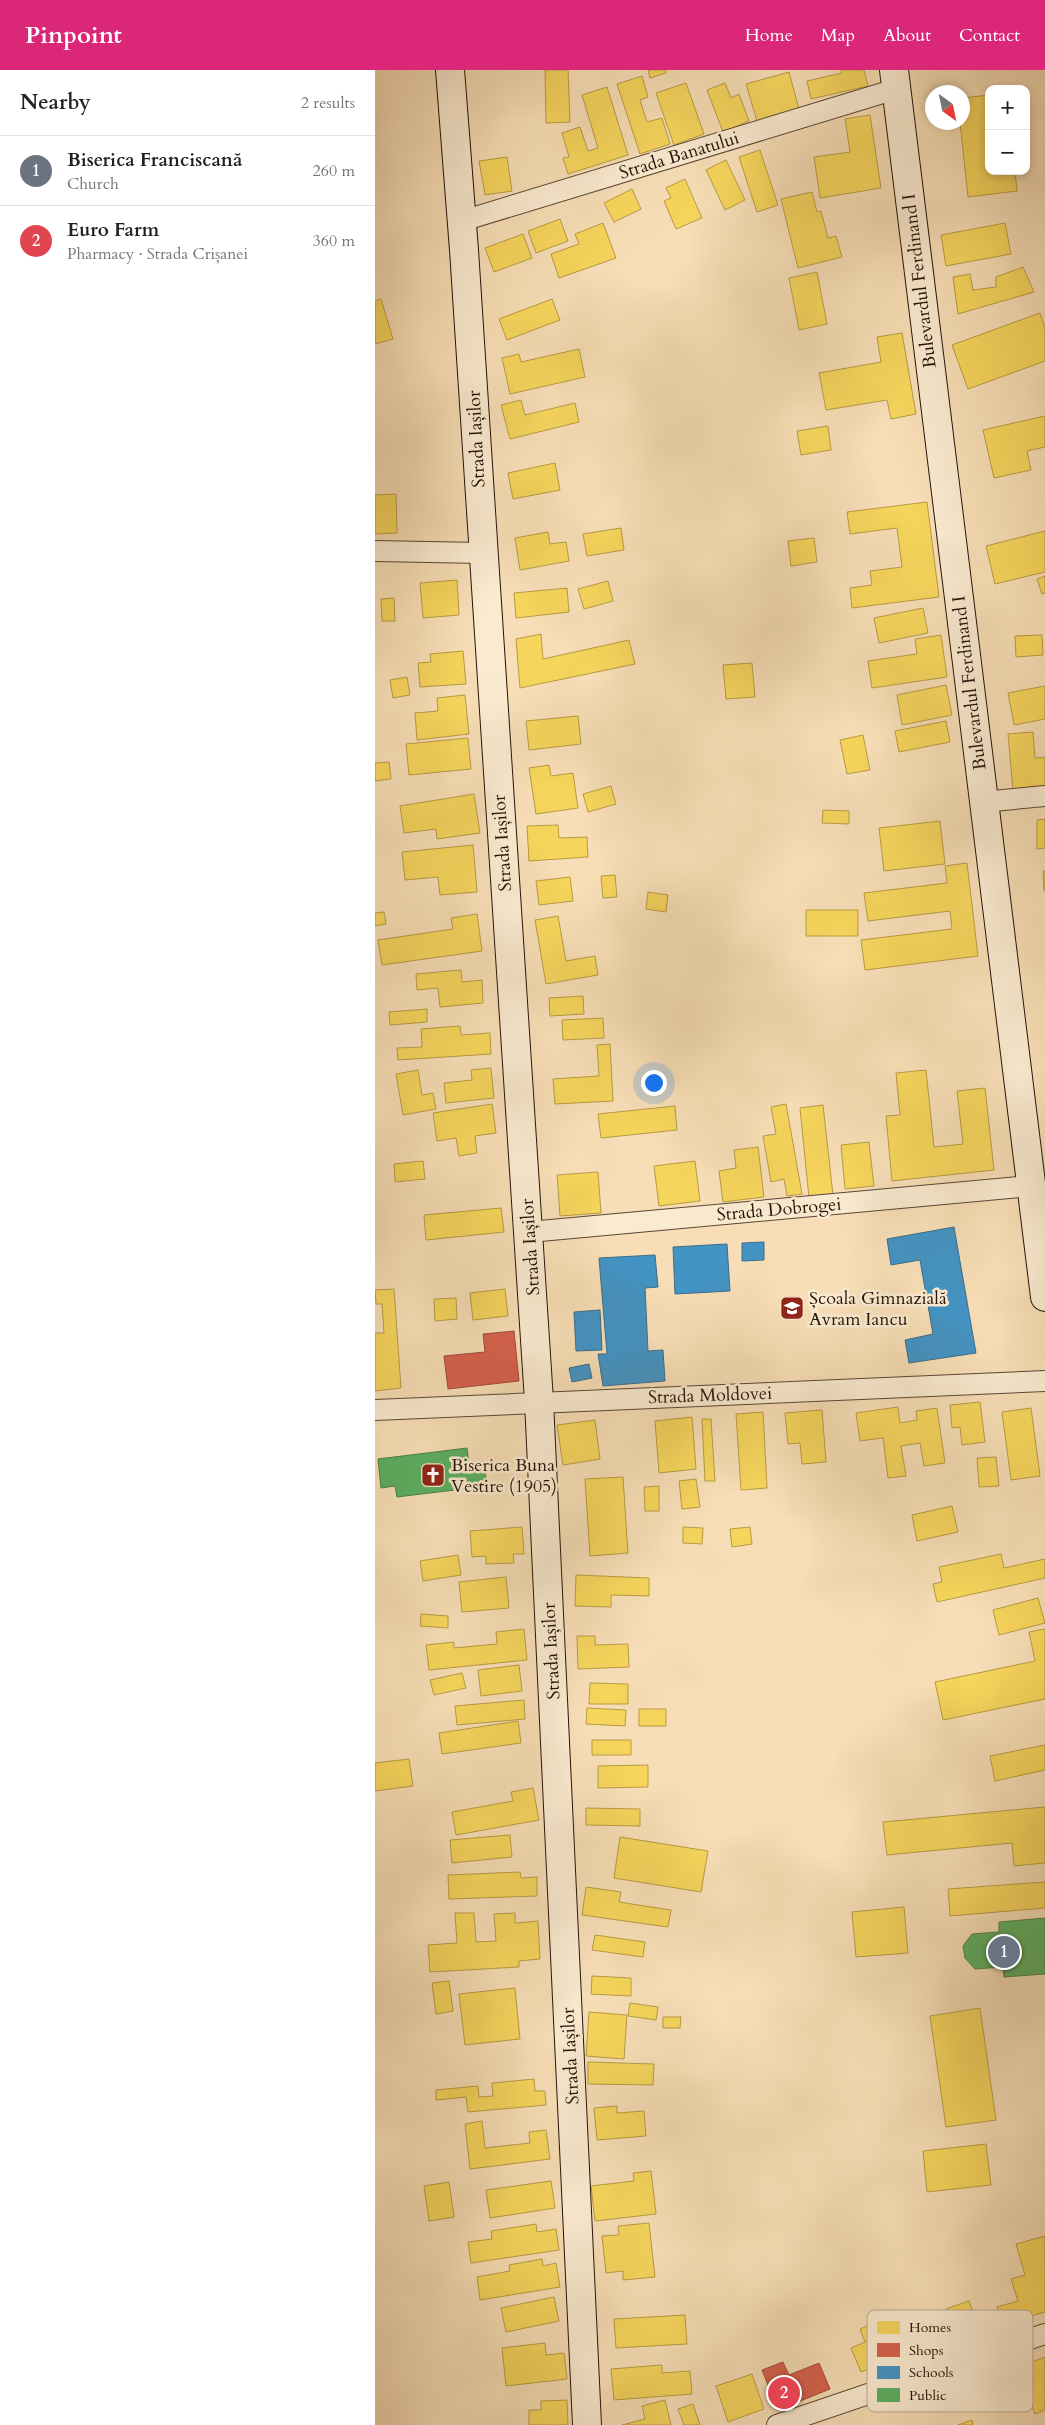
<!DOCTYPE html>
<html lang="en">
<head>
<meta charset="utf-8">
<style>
  :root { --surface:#fff; --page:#f2f2f2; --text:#202124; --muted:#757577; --line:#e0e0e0; --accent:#db2777 }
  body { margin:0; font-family:Cardo,serif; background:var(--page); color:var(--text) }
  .controls { position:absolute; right:15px; top:15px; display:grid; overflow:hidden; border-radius:10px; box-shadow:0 2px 8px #0003 }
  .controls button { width:45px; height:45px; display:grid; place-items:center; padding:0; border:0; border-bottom:1px solid var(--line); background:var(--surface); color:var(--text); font:25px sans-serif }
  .compass { position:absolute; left:550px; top:15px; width:45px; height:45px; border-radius:50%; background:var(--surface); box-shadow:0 2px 8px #0003; rotate:147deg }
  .you { position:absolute; left:278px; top:1012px; width:18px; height:18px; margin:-12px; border:4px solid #fff; border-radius:50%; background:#1a73e8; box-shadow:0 0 0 8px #1a73e833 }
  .badge { display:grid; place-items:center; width:32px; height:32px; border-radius:50%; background:var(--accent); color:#fff; font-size:16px; font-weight:700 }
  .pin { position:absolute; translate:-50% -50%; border:2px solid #fff; box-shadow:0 1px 5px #0006 }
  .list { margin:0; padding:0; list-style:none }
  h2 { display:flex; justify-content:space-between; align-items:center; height:65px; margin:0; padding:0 20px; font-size:21px }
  h2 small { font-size:16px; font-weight:400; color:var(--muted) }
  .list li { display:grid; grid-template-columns:32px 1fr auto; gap:15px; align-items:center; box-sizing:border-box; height:70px; padding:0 20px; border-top:1px solid var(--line) }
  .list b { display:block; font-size:19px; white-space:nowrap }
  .list p { margin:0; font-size:16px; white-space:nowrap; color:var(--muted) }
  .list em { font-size:16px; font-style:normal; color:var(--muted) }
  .map { position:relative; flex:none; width:670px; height:2355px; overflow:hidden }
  header { display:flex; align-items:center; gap:30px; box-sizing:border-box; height:70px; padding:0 25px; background:var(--accent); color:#fff }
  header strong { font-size:24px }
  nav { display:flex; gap:28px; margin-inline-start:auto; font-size:18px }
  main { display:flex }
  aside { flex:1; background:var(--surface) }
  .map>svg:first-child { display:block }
  .homes { fill:#f6d55c; stroke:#b79b43 }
  .shops { fill:#d6604d; stroke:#a14938 }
  .schools { fill:#4393c3; stroke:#3a6d8b }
  .public { fill:#5aae61; stroke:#4a8046 }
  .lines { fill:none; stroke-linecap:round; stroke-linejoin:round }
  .street-casing { stroke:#594634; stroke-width:22 }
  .secondary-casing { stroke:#241308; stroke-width:30 }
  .street { stroke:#faead0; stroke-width:20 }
  .secondary { stroke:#faead0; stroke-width:28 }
  .labels { text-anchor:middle; stroke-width:5; stroke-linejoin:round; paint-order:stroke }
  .street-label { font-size:18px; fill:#241308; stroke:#faead0 }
  .poi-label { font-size:18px; fill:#241308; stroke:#faead0; text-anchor:start }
  .key { fill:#faead0; stroke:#baaa94; stroke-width:1 }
  .key-label { font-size:14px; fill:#241308 }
</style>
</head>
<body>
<header>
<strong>Pinpoint</strong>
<nav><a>Home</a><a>Map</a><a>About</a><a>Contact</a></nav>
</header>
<main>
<aside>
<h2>Nearby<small>2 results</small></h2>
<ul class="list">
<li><span class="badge" style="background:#6b7280">1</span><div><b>Biserica Franciscană</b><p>Church</p></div><em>260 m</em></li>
<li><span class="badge" style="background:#e0444e">2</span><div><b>Euro Farm</b><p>Pharmacy · Strada Crișanei</p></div><em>360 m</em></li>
</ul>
</aside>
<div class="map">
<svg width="670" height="2355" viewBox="0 0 670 2355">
  <rect width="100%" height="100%" fill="#f7deb6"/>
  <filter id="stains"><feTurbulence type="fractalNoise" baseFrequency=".004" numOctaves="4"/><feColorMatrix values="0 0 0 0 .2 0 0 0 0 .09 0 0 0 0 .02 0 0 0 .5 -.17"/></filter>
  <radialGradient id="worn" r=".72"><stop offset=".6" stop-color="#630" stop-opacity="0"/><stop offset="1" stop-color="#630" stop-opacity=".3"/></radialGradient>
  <path class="homes" d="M170,0H193L195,52L171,53Z
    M273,0H291V3L275,8Z
    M466,0H489L493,16L436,29L432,11L467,3Z
    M414,2L424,39L382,51L371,14Z
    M267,6L273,27L265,30L272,52L287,48L295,74L265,84L242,14Z
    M311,13L329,64L299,75L281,23Z
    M350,13L356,28L364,24L374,51L348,62L332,20Z
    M232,17L253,85L193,104L188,88L194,87L187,63L205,57L213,81L223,78L207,25Z
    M614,25V101H640L642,121L593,127L585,52H588V28Z
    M495,45L506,118L445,128L439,87L475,82L470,49Z
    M385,80L403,135L382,142L364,87Z
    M132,87L137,121L110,125L104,91Z
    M351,90L370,130L350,140L331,100Z
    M310,109L327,148L301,159L289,131L296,128L291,118Z
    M257,119L266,139L239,152L229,133Z
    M437,122L442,142L446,141L453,168L461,166L467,187L423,198L406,129Z
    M185,149L193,171L161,183L153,161Z
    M228,153L241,188L184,208L176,184L204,174L200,164Z
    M630,153L636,184L571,196L566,165Z
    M148,164L157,188L119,202L110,178Z
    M648,197L659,222L583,244L578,207L595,204L598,220L621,217V207Z
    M442,202L452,254L424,260L414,208Z
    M6,229L18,269L0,274V231Z
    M177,229L185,250L132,270L124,249Z
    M665,243L670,257V291L593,319L577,275Z
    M527,263L541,344L516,349L512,330L451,340L444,303L506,292L502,267Z
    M204,279L210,307L135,324L127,288L144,284L146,292Z
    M146,330L150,345L200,333L204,352L135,369L126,335Z
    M670,346V377L652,381L656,400L619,408L608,360Z
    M453,356L456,380L426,385L422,361Z
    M180,393L185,420L138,429L133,403Z
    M21,424L22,463L0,464V425Z
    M552,432L564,527L477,538L475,518L497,515L495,501L527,497L522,458L475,464L472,442Z
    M246,458L249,480L212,486L208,464Z
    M670,461V502L620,514L611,476Z
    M173,462L175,474L191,472L194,491L145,500L140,468Z
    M439,468L442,492L416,496L413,471Z
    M670,506V523L667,524L662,509Z
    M82,510L84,545L48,548L45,513Z
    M233,511L238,531L209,539L203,519Z
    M192,518L194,542L141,548L139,523Z
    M19,528L20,551H7L6,529Z
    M548,538L553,563L504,573L499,548Z
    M166,564L168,589L254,570L260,594L145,618L141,569Z
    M566,565L572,607L497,618L493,591L542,584L540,569Z
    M667,565L668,585L641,587L640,566Z
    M88,581L91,614L45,617L43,593L56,592L55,584Z
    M377,593L380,627L351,629L348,595Z
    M32,607L35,625L18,628L15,610Z
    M571,615L577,645L527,655L522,625Z
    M670,616V649L639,655L633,623Z
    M90,625L94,664L42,670L40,643L63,641L62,628Z
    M203,646L206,674L154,680L151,651Z
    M571,651L575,672L524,682L520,661Z
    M658,662L660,688L670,687V718L638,721L633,664Z
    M488,665L495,700L472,704L465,670Z
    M93,668L96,699L34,705L31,674Z
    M14,692L16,709L0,711V693Z
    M174,695L176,706L198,703L203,738L161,744L154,698Z
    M236,716L241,734L213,742L208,724Z
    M99,724L105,763L62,769L61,759L29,763L25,736Z
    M448,740L474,741V754L447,753Z
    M670,749V778L662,779V750Z
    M565,751L570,794L509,801L504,758Z
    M183,755L184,768L212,767L213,787L154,791L152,756Z
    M98,775L102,822L65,825L63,807L30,810L27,782Z
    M592,793L603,886L490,900L486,870L577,859L575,841L493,851L489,823L572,813L570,796Z
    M668,801H670V821H669Z
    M240,805L242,827L228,828L226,806Z
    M195,807L198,831L164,835L161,811Z
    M273,822L293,825L291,842L271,839Z
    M431,840H483V866H431Z
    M9,842L11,854L0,856V843Z
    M102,844L107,881L7,895L3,870L78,859L76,848Z
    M183,846L191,891L220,886L223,905L171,914L160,850Z
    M86,900L87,912L107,910L108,933L65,937L63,918L42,920L41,904Z
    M208,926L209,944L175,946L174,928Z
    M52,939V952L15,955L14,942Z
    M228,948L229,968L188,970L187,950Z
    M85,956L86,965L115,963L116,984L23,990L22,978L47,977L46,959Z
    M235,974L238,1031L180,1034L178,1009L224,1006L222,975Z
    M116,998L119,1028L71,1033L69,1013L97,1010L96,1000Z
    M43,1000L47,1025L58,1023L61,1039L28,1045L21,1004Z
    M551,1000L559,1077L588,1074L582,1021L610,1018L619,1100L517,1111L511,1046L525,1045L521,1003Z
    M117,1034L121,1063L100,1066L102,1083L84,1086L81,1068L62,1071L58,1043Z
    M411,1034L427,1124L412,1126L409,1109L396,1112L388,1066L401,1064L396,1037Z
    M448,1035L458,1125L434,1128L425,1038Z
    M300,1036L302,1060L226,1068L223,1044Z
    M494,1072L499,1116L470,1119L466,1075Z
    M383,1077L389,1127L348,1132L344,1101L361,1098L359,1080Z
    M48,1091L50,1109L20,1112L19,1094Z
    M320,1091L325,1131L284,1136L279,1096Z
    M223,1102L226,1143L185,1146L182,1105Z
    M126,1138L129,1162L51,1170L49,1145Z
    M19,1219L26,1318L0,1321V1263H9L7,1234H1L0,1220Z
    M130,1219L133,1246L98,1250L95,1223Z
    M81,1228L82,1249L60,1251L59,1229Z
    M605,1332L610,1372L587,1375L585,1357L577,1358L575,1335Z
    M523,1337L525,1353L542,1350L541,1341L562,1338L570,1393L549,1396L545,1373L526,1376L531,1406L513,1408L508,1368L485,1371L481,1343Z
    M656,1338L665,1406L636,1410L627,1342Z
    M447,1340L451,1392L427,1394L425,1373L413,1374L410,1343Z
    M388,1342L392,1418L366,1420L361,1344Z
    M317,1347L321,1399L284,1403L280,1351Z
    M327,1349H336L340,1411H330Z
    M220,1350L225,1389L188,1395L182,1355Z
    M621,1387L624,1416L604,1417L602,1388Z
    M248,1407L253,1483L215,1486L210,1409Z
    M321,1409L325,1437L307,1439L304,1411Z
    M284,1416V1441H270L269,1417Z
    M577,1436L583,1462L542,1471L537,1445Z
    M147,1457L149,1484H138L139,1493L111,1494V1486L97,1487L95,1461Z
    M308,1457L328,1458L327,1474L308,1473Z
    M375,1457L377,1474L357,1477L355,1459Z
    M626,1484L629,1498L670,1489V1508L562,1532L558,1514L567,1512L564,1497Z
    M83,1485L86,1505L48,1511L45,1491Z
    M201,1505L274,1508V1526L236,1525V1537L200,1536Z
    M131,1507L134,1538L87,1542L84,1512Z
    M663,1528L670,1553L624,1565L618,1540Z
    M46,1544L73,1546V1558L45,1556Z
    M149,1559L152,1590L54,1600L51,1575L79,1572V1578L122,1574L121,1562Z
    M670,1559V1629L568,1650L560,1612L660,1591L654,1562Z
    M202,1566H220V1575L253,1574L254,1597L203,1599Z
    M144,1595L147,1621L106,1626L103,1600Z
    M87,1603L91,1618L59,1625L55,1610Z
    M215,1613L253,1614V1634H214Z
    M149,1630L150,1649L82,1655L80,1636Z
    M212,1638L251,1640L250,1656L211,1654Z
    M264,1639H291V1656H264Z
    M143,1651L146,1673L67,1684L64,1663Z
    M217,1670H256V1685H217Z
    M670,1675V1700L620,1711L615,1686Z
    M34,1689L38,1716L0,1721V1693Z
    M273,1695V1717L223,1718V1696Z
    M158,1718L164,1750L81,1765L77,1742L138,1731L136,1722Z
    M670,1737V1793L639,1796L637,1773L512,1785L508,1752Z
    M211,1738L265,1739V1756L211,1755Z
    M135,1765L137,1787L77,1793L75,1770Z
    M245,1767L333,1781L326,1822L239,1808Z
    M145,1802L146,1808L162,1807V1826L74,1829L73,1805Z
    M670,1812V1838L575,1846L573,1819Z
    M211,1817L246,1822L244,1832L296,1840L293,1857L207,1845Z
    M529,1837L533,1883L481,1887L477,1842Z
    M80,1843H99L101,1872L121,1871L119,1844L140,1843V1853L163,1851L165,1889L144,1891V1897L55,1902L53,1875L82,1873Z
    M220,1865L270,1872L268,1887L217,1880Z
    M217,1906L256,1908V1926L216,1924Z
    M74,1911L78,1941L61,1944L57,1913Z
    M140,1918L145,1969L90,1975L84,1924Z
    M255,1933L283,1937L281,1950L253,1946Z
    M605,1938L621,2050L571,2057L555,1946Z
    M214,1942L252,1945L249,1989L211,1986Z
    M288,1947H306L305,1958H288Z
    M213,1992L279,1994L278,2015L213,2014Z
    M159,2009L160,2021H170L171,2035L93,2042L91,2027L61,2030V2020L103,2016L104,2027L118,2026L117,2013Z
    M242,2036V2043L269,2041L271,2066L222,2070L219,2038Z
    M107,2051L110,2078L155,2073L154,2062L171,2060L175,2089L95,2099L90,2054Z
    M611,2074L616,2115L552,2122L548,2081Z
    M276,2101L281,2144L220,2151L216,2116L259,2111L258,2103Z
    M176,2111L180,2138L115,2148L111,2120Z
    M74,2112L79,2147L54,2151L49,2116Z
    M274,2153L280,2207L248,2210V2201L231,2203L227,2166L244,2165L243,2156Z
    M161,2154L162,2162L181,2159L184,2180L96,2193L93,2172L117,2169L116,2161Z
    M670,2166V2242L627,2254L622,2237L643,2231L636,2209L650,2205L641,2174Z
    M167,2189L168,2196L181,2193L185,2217L105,2230L102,2207L135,2201L134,2195Z
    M179,2227L184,2251L131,2262L126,2238Z
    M594,2231L606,2262L583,2271L571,2239Z
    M310,2245L312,2274L241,2278L239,2249Z
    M507,2250L522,2288L486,2302L476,2278L490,2272L485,2259Z
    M170,2273L171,2285L189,2283L192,2309L131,2316L127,2278Z
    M670,2287V2340L660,2344L642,2298Z
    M287,2295V2303L315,2301L317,2324L239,2330L236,2299Z
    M377,2304L389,2339L353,2352L341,2316Z
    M192,2330L193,2355H154V2340H166V2331Z
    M290,2330L296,2355H247L270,2349L267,2336Z
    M318,2334L325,2355H309L303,2339Z
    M597,2350L598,2355H583Z"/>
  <path class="shops" d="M139,1261L144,1311L73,1319L69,1286L110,1282L108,1264Z
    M408,2292L414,2305L444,2293L455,2319L403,2340L387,2300Z"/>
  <path class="schools" d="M579,1157L601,1283L534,1293L530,1270L558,1264L545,1190L516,1195L512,1169Z
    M389,1172V1190L367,1191V1173Z
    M352,1174L355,1221L300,1224L298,1177Z
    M280,1185L283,1217L270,1218L273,1281L288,1280L290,1311L228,1316L223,1284H232L224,1188Z
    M225,1240L227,1280L201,1281L199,1242Z
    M214,1294L217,1308L197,1312L194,1298Z"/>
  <path class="public" d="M92,1378L94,1394L109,1392L112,1416L22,1427L20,1416L6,1418L3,1389Z
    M670,1848V1904L629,1907L628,1897L600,1899L590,1888L588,1876L597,1864L624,1862V1852Z"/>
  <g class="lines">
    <g class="street-casing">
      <path id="street" d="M87,151L521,19
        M0,481L107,483
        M608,732L670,726
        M154,1162L655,1116
        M0,1340L670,1311
        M402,2355L670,2264"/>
    </g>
    <g class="secondary-casing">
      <path id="secondary" d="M75,0L89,180L164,1331L212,2355
        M519,0L670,1227"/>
    </g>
    <use href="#street" class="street"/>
    <use href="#secondary" class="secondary"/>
  </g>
  <defs>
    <g id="school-square" transform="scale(1.25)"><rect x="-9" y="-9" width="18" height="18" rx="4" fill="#8f2418" stroke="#faead0"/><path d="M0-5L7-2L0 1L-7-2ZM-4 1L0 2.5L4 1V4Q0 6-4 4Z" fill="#fff"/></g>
    <g id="church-square" transform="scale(1.25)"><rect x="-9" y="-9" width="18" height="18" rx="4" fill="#8f2418" stroke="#faead0"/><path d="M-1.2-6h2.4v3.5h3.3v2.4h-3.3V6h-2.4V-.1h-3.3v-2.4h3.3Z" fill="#fff"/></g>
  </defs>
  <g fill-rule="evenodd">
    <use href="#school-square" x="417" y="1238"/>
    <use href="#church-square" x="58" y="1405"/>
  </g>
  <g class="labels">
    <g class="street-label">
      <text transform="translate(304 85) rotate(-17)" y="6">Strada Banatului</text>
      <text transform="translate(544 211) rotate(-97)" y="6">Bulevardul Ferdinand I</text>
      <text transform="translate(101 369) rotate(-93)" y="6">Strada Iașilor</text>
      <text transform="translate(594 613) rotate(-97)" y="6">Bulevardul Ferdinand I</text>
      <text transform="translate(127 773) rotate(-94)" y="6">Strada Iașilor</text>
      <text transform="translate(404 1139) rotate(-5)" y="6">Strada Dobrogei</text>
      <text transform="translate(155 1177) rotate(-94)" y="6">Strada Iașilor</text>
      <text transform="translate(335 1325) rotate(-2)" y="6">Strada Moldovei</text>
      <text transform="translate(176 1581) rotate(-93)" y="6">Strada Iașilor</text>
      <text transform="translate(195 1986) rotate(-93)" y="6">Strada Iașilor</text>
    </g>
    <g class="poi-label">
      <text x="434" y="1234">Școala Gimnazială<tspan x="434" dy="21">Avram Iancu</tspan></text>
      <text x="76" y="1401">Biserica Buna<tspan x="76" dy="21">Vestire (1905)</tspan></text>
    </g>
  </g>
  <rect x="492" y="2240" width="166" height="102" rx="8" class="key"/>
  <rect x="502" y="2251" width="23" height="13" fill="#f6d55c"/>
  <rect x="502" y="2273" width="23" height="14" fill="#d6604d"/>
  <rect x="502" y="2296" width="23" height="13" fill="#4393c3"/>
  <rect x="502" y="2318" width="23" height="14" fill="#5aae61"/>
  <g class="key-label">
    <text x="534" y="2262">Homes</text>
    <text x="534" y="2285">Shops</text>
    <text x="534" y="2307">Schools</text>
    <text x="534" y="2330">Public</text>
  </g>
  <rect width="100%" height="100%" filter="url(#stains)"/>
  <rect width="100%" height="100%" fill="url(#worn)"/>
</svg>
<div class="controls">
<button>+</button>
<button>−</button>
</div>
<svg class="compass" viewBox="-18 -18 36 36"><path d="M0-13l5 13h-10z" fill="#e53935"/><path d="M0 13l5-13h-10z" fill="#757577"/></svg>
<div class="you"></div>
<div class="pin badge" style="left:629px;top:1882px;background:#6b7280">1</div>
<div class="pin badge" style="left:409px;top:2323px;background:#e0444e">2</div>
</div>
</main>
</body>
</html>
